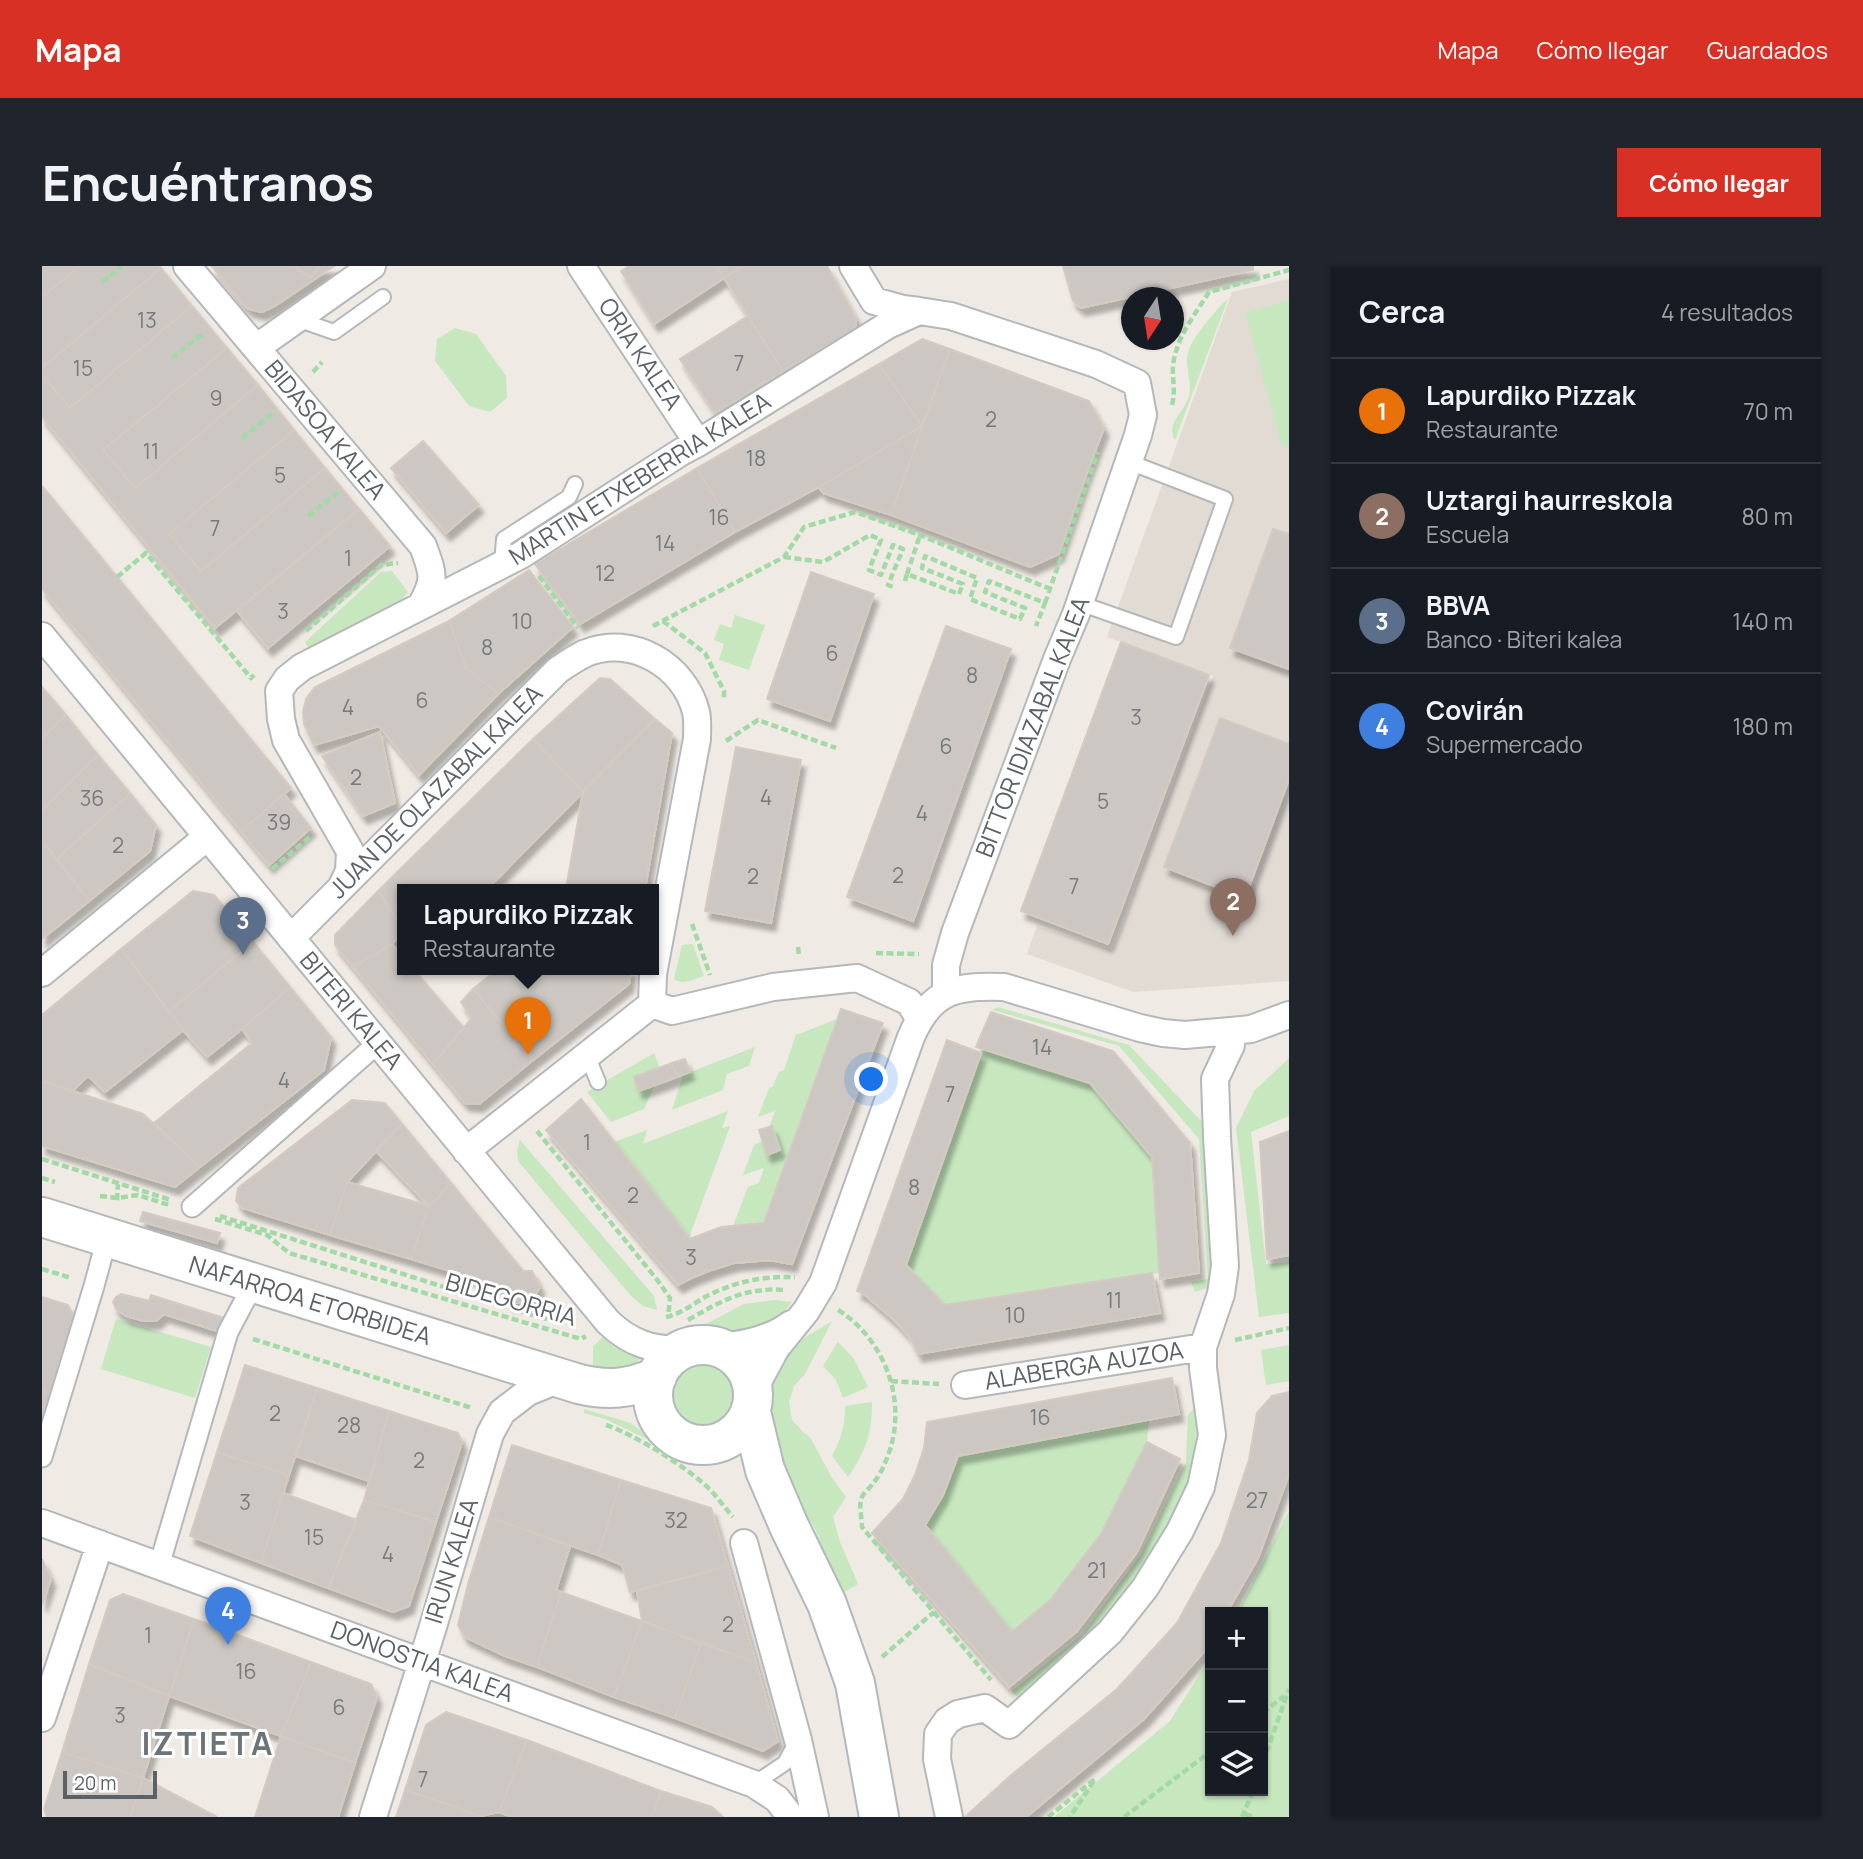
<!DOCTYPE html>
<html lang="es">
<head>
<meta charset="utf-8">
<style>
  :root { --surface:#171b24; --page:#20242c; --text:#f1f3f6; --muted:#9ea1a6; --line:#363941; --accent:#d93025 }
  body { margin:0; font-family:Manrope,sans-serif; background:var(--page); color:var(--text) }
  .controls { position:absolute; right:21px; bottom:21px; display:grid; overflow:hidden; border-radius:0px; box-shadow:0 2px 5px #0004 }
  .controls button { width:63px; height:63px; display:grid; place-items:center; padding:0; border:0; border-bottom:2px solid var(--line); background:var(--surface); color:var(--text); font:35px sans-serif }
  .compass { position:absolute; left:1079px; top:21px; width:63px; height:63px; border-radius:50%; background:var(--surface); box-shadow:0 2px 5px #0004; rotate:192deg }
  .scale { position:absolute; left:21px; bottom:18px; width:94px; box-sizing:border-box; padding-left:7px; border:4px solid #5b6165; border-top:0; font-size:19px; line-height:24px; white-space:nowrap; color:#5b6165; -webkit-text-stroke:5px #fff; paint-order:stroke }
  .you { position:absolute; left:830px; top:814px; width:24px; height:24px; margin:-18px; border:5px solid #fff; border-radius:50%; background:#1a73e8; box-shadow:0 0 0 10px #1a73e833 }
  .badge { display:grid; place-items:center; width:46px; height:46px; border-radius:50%; background:var(--accent); color:#fff; font-size:23px; font-weight:700 }
  .pin { position:absolute; translate:-50% -58px; filter:drop-shadow(0 2px 4px #0008) }
  .pin::after { content:''; position:absolute; top:37px; width:24px; height:21px; background:inherit; clip-path:polygon(0 0,100% 0,50% 100%) }
  .popup { position:absolute; left:355px; top:618px; width:262px; height:91px; box-sizing:border-box; display:grid; place-content:center; border-radius:0px; background:var(--surface); filter:drop-shadow(0 2px 5px #0005); font-size:23px; white-space:nowrap; color:var(--muted) }
  .popup b { font-size:26px; color:var(--text) }
  .popup::after { content:''; position:absolute; left:50%; top:100%; margin-left:-14px; border:14px solid transparent; border-top-color:var(--surface) }
  .list { margin:0; padding:0; list-style:none }
  h2 { display:flex; justify-content:space-between; align-items:center; height:91px; margin:0; padding:0 28px; font-size:30px }
  h2 small { font-size:23px; font-weight:400; color:var(--muted) }
  .list li { display:grid; grid-template-columns:46px 1fr auto; gap:21px; align-items:center; box-sizing:border-box; height:105px; padding:0 28px; border-top:2px solid var(--line) }
  .list b { display:block; font-size:26px; white-space:nowrap }
  .list p { margin:0; font-size:23px; white-space:nowrap; color:var(--muted) }
  .list em { font-size:23px; font-style:normal; color:var(--muted) }
  .icon { flex:none; width:38px; height:38px; fill:none; stroke:currentColor; stroke-width:2; stroke-linecap:round; stroke-linejoin:round }
  .map { position:relative; flex:none; width:1247px; height:1551px; overflow:hidden; border-radius:0px }
  header { display:flex; align-items:center; gap:42px; box-sizing:border-box; height:98px; padding:0 35px; background:var(--accent); color:#fff }
  header strong { font-size:33px }
  nav { display:flex; gap:38px; margin-inline-start:auto; font-size:24px }
  .intro { display:flex; align-items:center; justify-content:space-between; box-sizing:border-box; height:168px; padding:0 42px }
  h1 { margin:0; font-size:49px }
  .button { padding:18px 32px; border-radius:0px; background:var(--accent); color:#fff; font-size:24px; font-weight:700 }
  main { display:flex; gap:42px; padding:0 42px }
  aside { flex:1; background:var(--surface); border-radius:0px; box-shadow:0 2px 5px #0004 }
  .map>svg:first-child { display:block }
  .education { fill:#e1dbd4 }
  .green { fill:#c7e7bf }
  .building { fill:#ccc7c2; stroke:#d4cac1; stroke-width:2; filter:url(#shadow) }
  .lines { fill:none; stroke-linecap:round; stroke-linejoin:round }
  .service-casing { stroke:#b4b8bb; stroke-width:18 }
  .pedestrian-casing { stroke:#b4b8bb; stroke-width:23 }
  .minor-casing { stroke:#b4b8bb; stroke-width:30 }
  .secondary-casing { stroke:#b2b8bc; stroke-width:42 }
  .path { stroke:#a1daa4; stroke-width:4.5; stroke-dasharray:7 3.5; stroke-linecap:butt }
  .service { stroke:#fff; stroke-width:14 }
  .pedestrian { stroke:#fff; stroke-width:19 }
  .minor { stroke:#fff; stroke-width:26 }
  .secondary { stroke:#fff; stroke-width:38 }
  .labels { text-anchor:middle; stroke-width:6; stroke-linejoin:round; paint-order:stroke }
  .number-label { font-size:21px; fill:#777a7c }
  .street-label { font-size:24px; fill:#5b6165; stroke:#fff }
  .district-label { font-size:32px; font-weight:bold; letter-spacing:2px; fill:#6c7477; stroke:#fff }
</style>
</head>
<body>
<header>
<strong>Mapa</strong>
<nav><a>Mapa</a><a>Cómo llegar</a><a>Guardados</a></nav>
</header>
<div class="intro"><h1>Encuéntranos</h1><a class="button">Cómo llegar</a></div>
<main>
<div class="map">
<svg width="1247" height="1551" viewBox="0 0 1247 1551">
  <defs>
    <filter id="shadow"><feDropShadow dx="4.5" dy="8" stdDeviation="2" flood-color="#0004"/></filter>
  </defs>
  <rect width="100%" height="100%" fill="#efeae3"/>
  <path class="education" d="M1247,13V715L1091,726L985,688L995,660L1070,684L1084,650L1097,610L1171,410L1065,371L1190,26Z"/>
  <path class="green" d="M1186,33L1133,174C1123,157 1143,146 1147,130C1151,113 1140,97 1148,81C1153,69 1176,41 1186,33Z
    M1247,34V179L1240,181L1203,47Z
    M413,62L434,68L464,110L465,132L448,146L427,140L393,95L395,73Z
    M350,305L366,326L355,338L267,384L263,376L339,306Z
    M693,349L723,359L707,404L677,394L682,378L672,374L678,358L689,362Z
    M651,678L662,710C652,713 641,720 632,713L640,679Z
    M956,741L1087,779L1161,857L1175,1011L1168,1021L1153,1026L1149,1016L1166,1013L1157,873L1077,780L950,744Z
    M795,753L722,957L691,960L706,921L717,917L722,902L701,909L712,879L721,875L726,888L738,884L730,861H727L733,845L716,851L727,822L731,820L737,806L742,804L754,769Z
    M713,781L707,800L685,808L681,824L630,844L641,809Z
    M941,783L1048,817L1110,891L1118,1007L903,1039L864,999Z
    M612,787L618,802L613,819L602,843L569,856L545,826Z
    M1247,792V850L1209,866L1224,998L1247,996V1047L1217,1051L1194,862L1212,825Z
    M686,845L680,862L688,860L647,972L572,876L605,864L601,878Z
    M478,874L612,1030L615,1044L601,1040L589,1030L476,895L475,885Z
    M733,1034L750,1036L734,1055L717,1063L691,1067L667,1062L654,1063L702,1038Z
    M74,1053L169,1081L153,1132L59,1103Z
    M790,1055L763,1108L752,1120L747,1136L750,1154L762,1167L768,1171L790,1212L804,1231L791,1251L798,1276L816,1318L799,1328L773,1263L744,1215L725,1141L728,1125L735,1106L744,1091L762,1072Z
    M561,1071L590,1085L597,1093L594,1100L567,1105L551,1101V1080Z
    M796,1076L812,1093L826,1121L801,1132L794,1114L781,1100Z
    M1247,1079V1115L1224,1119L1219,1084Z
    M628 1130a32 32 0 1 1 64 0a32 32 0 1 1-64 0Z
    M830,1136C830,1167 824,1185 806,1211L790,1190C799,1174 803,1159 803,1140Z
    M1152,1142L1154,1152L1153,1220L1099,1319L981,1438L970,1425L1040,1369L1099,1288L1144,1196L1146,1149Z
    M542,1143L589,1157L607,1171L605,1173L563,1153L542,1147Z
    M1107,1154L1105,1176L1059,1268L1008,1334L970,1366L884,1259L901,1229L916,1190Z
    M1247,1245V1551H1012L1128,1455L1168,1392V1525H1221V1346H1196Z"/>
  <path class="building" d="M0,0H38L0,31Z
    M38,0H117L119,2L0,102V31Z
    M170,0H252L269,12L277,0H292L233,40L220,46L207,43L200,37Z
    M252,0H277L269,12Z
    M587,0H674L682,12L612,58L579,5Z
    M674,0H702L682,12Z
    M702,0H785L814,52V58L811,64L741,105L682,12Z
    M1021,0H1211V4L1039,42L1031,35Z
    M119,2L150,40L28,142L0,109V102Z
    M150,40L185,82L61,184L93,222L216,119L252,164L127,268L159,305L283,202L317,243L173,362L0,151V109L28,142Z
    M706,50L741,105L673,147L638,93Z
    M880,73L908,83L880,160L837,98Z
    M185,82L216,119L93,222L61,184Z
    M908,83L1047,135L1062,162L1043,212L1017,288L988,301L849,249Z
    M837,98L880,160L777,221L693,266L655,202Z
    M880,160L849,249L781,227L777,221Z
    M252,164L283,202L159,305L127,268Z
    M381,175L437,239L404,267L349,202Z
    M655,202L693,266L538,358L493,298Z
    M0,220L249,522L199,565L0,323Z
    M317,243L348,280L226,382L195,345Z
    M1231,263L1247,268V403L1188,382Z
    M487,304L531,361L456,428L424,402L407,355Z
    M769,306L832,328L788,455L725,433Z
    M407,355L424,402L456,428L377,509L337,460L272,479L262,458L261,446L264,433L273,421Z
    M904,360L969,383L871,655L805,631Z
    M1079,376L1167,409L1066,678L979,645Z
    M558,412L568,413L613,453L541,526L491,473Z
    M0,421L24,449L0,473Z
    M24,449L56,489L0,545V473Z
    M1178,452L1247,478V513L1203,632L1122,601Z
    M613,453L630,467L603,623H524L541,526Z
    M338,466L353,537L321,550L280,490Z
    M491,473L541,526L445,623H360V660L336,625Z
    M694,481L759,494L729,657L663,645Z
    M56,489L88,527L15,593L0,575V545Z
    M88,527L114,559L108,585L47,635L15,593Z
    M242,528L269,562L227,599L199,565Z
    M0,575L47,635L0,673Z
    M151,625L172,629L211,676L127,745L79,683Z
    M336,625L360,660V666L350,678L311,701L293,679V669Z
    M211,676L248,721L200,763L165,791L141,764L127,745Z
    M350,678L360,690V703H371L422,762L391,798L311,701Z
    M79,683L141,764L63,826L46,810L30,825L0,815V749Z
    M456,703H589L587,718L491,794L431,723Z
    M248,721L289,771L282,804L158,901L112,857L210,777L200,763Z
    M431,723L491,794L437,838L423,837L391,798L430,752L419,736Z
    M799,743L841,757L750,998L727,994L692,997L669,1004L649,1012L636,1019L504,864L539,833L648,973L679,961L722,957Z
    M949,746L1071,785L1148,877L1157,1007L1118,1013L1110,891L1048,817L934,781Z
    M905,774L939,787L864,999L903,1039L1110,1007L1118,1047L876,1088L867,1070L853,1055L822,1028L815,1025Z
    M643,793L648,806L635,811L630,797Z
    M630,797L635,811L597,825L592,811Z
    M0,815L101,848L158,901L133,921L0,880Z
    M310,834L343,837L360,858L305,916L288,969L201,942L194,935L196,922Z
    M360,858L409,917L387,940L334,885Z
    M730,860L738,884L725,889L717,864Z
    M1247,865V989L1225,993L1218,876Z
    M305,916L387,940L369,993L288,969Z
    M409,917L481,1005H490L498,1021L489,1037H468L461,1021L369,993L387,940Z
    M101,946L178,967L175,977L98,955Z
    M79,1028L107,1035L109,1029L185,1053L181,1067L122,1048L114,1055H102L84,1050L74,1043L71,1036L74,1031Z
    M0,1031L26,1039L33,1053L9,1128L0,1125Z
    M203,1099L275,1122L247,1209L175,1186Z
    M1130,1112L1137,1148L916,1190L901,1229L883,1259L970,1366L1008,1334L1059,1268L1105,1176L1138,1193L1095,1286L1035,1365L967,1421L830,1267L861,1233L873,1209L882,1182L885,1156Z
    M275,1122L347,1145L327,1215L254,1190Z
    M0,1125L9,1128L0,1153Z
    M1247,1126V1208L1216,1292L1185,1346H1168V1377L1167,1380L1102,1453L984,1551H923L968,1510L1075,1423L1135,1357L1179,1277L1207,1194L1215,1147L1230,1130Z
    M347,1145L416,1167L420,1176L394,1256L322,1234Z
    M470,1179L579,1214L556,1289L447,1251Z
    M175,1186L247,1209L219,1297L148,1270Z
    M579,1214L669,1242L686,1300L588,1326L580,1299L556,1289Z
    M241,1227L315,1254L286,1322L219,1297Z
    M322,1234L394,1256L367,1340L351,1346L286,1322Z
    M447,1251L528,1280L514,1324L519,1326L495,1401L463,1390L423,1371L416,1359L426,1318Z
    M0,1293L9,1313L0,1339Z
    M686,1300L714,1397L600,1355L595,1325Z
    M519,1326L600,1355L572,1431L495,1401Z
    M81,1328L152,1353L127,1430L47,1398L68,1334Z
    M152,1353L269,1396L239,1470L127,1430Z
    M600,1355L659,1377L633,1452L572,1431Z
    M659,1377L714,1397L736,1475L721,1485L633,1452Z
    M269,1396L329,1418L335,1431L313,1497L239,1470Z
    M47,1398L127,1430L101,1512L20,1486Z
    M404,1446L485,1474L457,1546L439,1550L363,1524L384,1459Z
    M239,1470L313,1497L296,1551H213Z
    M485,1474L619,1525L610,1551H470L457,1546Z
    M20,1486L101,1512L88,1551H5L2,1543Z
    M101,1512L175,1551H88Z
    M363,1524L439,1550V1551H354Z
    M619,1525L670,1541L681,1551H610Z"/>
  <g class="lines">
    <g class="service-casing">
      <path id="service" d="M255,53L292,66L341,31
        M460,298L462,273L527,231L533,218
        M1037,337L1134,371L1183,233L1087,196
        M545,789L556,816
        M712,1518L743,1497L755,1475"/>
    </g>
    <g class="pedestrian-casing">
      <path id="pedestrian" d="M150,941L336,777
        M0,1191L52,1020L65,972
        M117,1300L186,1066L212,1017"/>
    </g>
    <g class="minor-casing">
      <path id="minor" d="M145,0L381,280C391,308 394,312 380,338
        M539,0L656,177
        M811,0L832,35L861,43L877,45
        M214,82L330,0
        M0,370L566,1056C588,1077 611,1085 641,1083
        M299,622L307,605L308,585L244,474L239,453L237,425L245,413L260,401L479,289L639,186L656,177L846,59L877,45L909,50L1054,98L1095,117L1101,149L1096,169L1034,348L1015,393L913,667L904,699V727
        M249,672L516,404C525,398 535,391 544,387C590,368 643,400 654,446C656,454 655,464 655,473L611,708L610,738L424,885
        M0,707L165,571
        M610,738L630,745L731,721L815,712L867,736L877,752
        M676,1081C702,1079 728,1074 749,1058
        M923,1119L1161,1081
        M712,1123L734,1082L764,1045L781,1017L869,771C889,724 914,719 962,721L1098,762L1121,767L1143,769L1189,765L1209,763L1247,749
        M0,1257L712,1518L735,1533L749,1551
        M702,1277L756,1474L773,1551
        M0,1452L58,1278
        M331,1551L390,1364L448,1168L460,1146L486,1126L518,1113
        M907,1551L895,1493L896,1468L905,1455L916,1448L943,1442L967,1459L1068,1366L1103,1322L1138,1265L1159,1221L1170,1169L1161,1102V1081L1179,1028L1183,1000L1175,871L1173,813L1189,779V765"/>
    </g>
    <g class="secondary-casing">
      <path id="secondary" d="M0,951L537,1118C566,1125 587,1123 615,1111
        M611 1129a50 50 0 1 1 100 0a50 50 0 1 1-100 0Z
        M709,1146L723,1204L747,1260L785,1338L813,1417L837,1551"/>
    </g>
    <path class="path" d="M60,16L80,0
      M130,92L163,66
      M271,106L280,96
      M1130,139C1134,122 1130,115 1131,100C1134,72 1152,50 1167,26L1247,4
      M200,172L232,146
      M266,250L298,225
      M742,291L781,296L828,269L839,274L827,304L839,309L851,279L861,283L846,319L854,322
      M865,308L878,269
      M497,310L536,362
      M75,311L104,287L209,412L212,409
      M863,315L865,308L917,328L921,318L880,302L883,290L935,312L928,333L978,353L983,342L943,326L947,315L1003,337L994,360
      M1003,337L1056,186
      M621,355L663,387L682,425V433
      M611,360L742,291L762,261L813,246L878,269L1008,323
      M264,365L339,299L356,297
      M684,475L716,454L794,482
      M230,603L269,570
      M650,658L668,709
      M756,681L757,689H759
      M834,687L877,688
      M495,865L616,1015L628,1032L626,1051
      M0,893L129,934
      M0,912L13,916
      M58,930L75,932L96,929L127,939
      M75,934L76,918
      M178,950L484,1047L519,1057L525,1052
      M173,953L225,969L247,987L539,1073L544,1070
      M0,1003L29,1012
      M796,1044C844,1074 867,1138 845,1192C842,1200 838,1209 832,1216C829,1221 821,1227 819,1233C817,1241 820,1253 820,1261L949,1414
      M624,1051C638,1048 650,1039 663,1031C691,1016 721,1010 753,1011
      M646,1054C679,1035 703,1021 742,1024
      M211,1073L430,1142
      M1193,1074L1247,1062
      M849,1115L897,1118
      M564,1159C593,1169 638,1197 662,1218C673,1227 681,1240 691,1251
      M840,1391L892,1346
      M1221,1447L1242,1430
      M1221,1496L1247,1423
      M1203,1548L1212,1551
      M1006,1551L1053,1513L1028,1551
      M1082,1551L1168,1486
      M1200,1551L1211,1525"/>
    <use href="#service" class="service"/>
    <use href="#pedestrian" class="pedestrian"/>
    <use href="#minor" class="minor"/>
    <use href="#secondary" class="secondary"/>
  </g>
  <g class="labels">
    <g class="number-label">
      <text x="105" y="62">13</text>
      <text x="697" y="105">7</text>
      <text x="41" y="110">15</text>
      <text x="174" y="140">9</text>
      <text x="949" y="161">2</text>
      <text x="109" y="193">11</text>
      <text x="714" y="200">18</text>
      <text x="238" y="217">5</text>
      <text x="677" y="259">16</text>
      <text x="173" y="270">7</text>
      <text x="623" y="285">14</text>
      <text x="306" y="300">1</text>
      <text x="563" y="315">12</text>
      <text x="241" y="353">3</text>
      <text x="480" y="363">10</text>
      <text x="445" y="389">8</text>
      <text x="790" y="395">6</text>
      <text x="930" y="417">8</text>
      <text x="380" y="442">6</text>
      <text x="306" y="449">4</text>
      <text x="1094" y="459">3</text>
      <text x="904" y="488">6</text>
      <text x="314" y="519">2</text>
      <text x="724" y="539">4</text>
      <text x="50" y="540">36</text>
      <text x="1061" y="543">5</text>
      <text x="880" y="555">4</text>
      <text x="237" y="564">39</text>
      <text x="76" y="587">2</text>
      <text x="856" y="617">2</text>
      <text x="711" y="618">2</text>
      <text x="1032" y="628">7</text>
      <text x="1000" y="789">14</text>
      <text x="242" y="822">4</text>
      <text x="908" y="836">7</text>
      <text x="545" y="884">1</text>
      <text x="872" y="929">8</text>
      <text x="591" y="937">2</text>
      <text x="649" y="999">3</text>
      <text x="1072" y="1042">11</text>
      <text x="973" y="1057">10</text>
      <text x="233" y="1155">2</text>
      <text x="998" y="1159">16</text>
      <text x="307" y="1167">28</text>
      <text x="377" y="1202">2</text>
      <text x="1215" y="1242">27</text>
      <text x="203" y="1244">3</text>
      <text x="634" y="1262">32</text>
      <text x="272" y="1279">15</text>
      <text x="346" y="1296">4</text>
      <text x="1055" y="1312">21</text>
      <text x="686" y="1366">2</text>
      <text x="106" y="1377">1</text>
      <text x="204" y="1413">16</text>
      <text x="297" y="1449">6</text>
      <text x="78" y="1457">3</text>
      <text x="381" y="1521">7</text>
    </g>
    <g class="street-label">
      <text transform="translate(598 88) rotate(56)" y="8">ORIA KALEA</text>
      <text transform="translate(283 164) rotate(50)" y="8">BIDASOA KALEA</text>
      <text transform="translate(598 213) rotate(-32)" y="8">MARTIN ETXEBERRIA KALEA</text>
      <text transform="translate(991 461) rotate(-69)" y="8">BITTOR IDIAZABAL KALEA</text>
      <text transform="translate(394 526) rotate(-45)" y="8">JUAN DE OLAZABAL KALEA</text>
      <text transform="translate(309 745) rotate(50)" y="8">BITERI KALEA</text>
      <text transform="translate(469 1034) rotate(16)" y="8">BIDEGORRIA</text>
      <text transform="translate(268 1035) rotate(17)" y="8">NAFARROA ETORBIDEA</text>
      <text transform="translate(1042 1100) rotate(-9)" y="8">ALABERGA AUZOA</text>
      <text transform="translate(410 1295) rotate(-73)" y="8">IRUN KALEA</text>
      <text transform="translate(380 1396) rotate(20)" y="8">DONOSTIA KALEA</text>
    </g>
    <g class="district-label">
      <text x="166" y="1489">IZTIETA</text>
    </g>
  </g>
</svg>
<div class="controls">
<button>+</button>
<button>−</button>
<button><svg class="icon" aria-label="layers" viewBox="0 0 24 24"><path d="M12 4l9 5-9 5-9-5zM3 14l9 5 9-5"/></svg></button>
</div>
<svg class="compass" viewBox="-18 -18 36 36"><path d="M0-13l5 13h-10z" fill="#e53935"/><path d="M0 13l5-13h-10z" fill="#9ea1a6"/></svg>
<div class="scale">20 m</div>
<div class="you"></div>
<div class="pin badge" style="left:486px;top:789px;background:#e8710a">1</div>
<div class="popup"><b>Lapurdiko Pizzak</b>Restaurante</div>
<div class="pin badge" style="left:1191px;top:670px;background:#8d6e63">2</div>
<div class="pin badge" style="left:201px;top:689px;background:#5c6f8a">3</div>
<div class="pin badge" style="left:186px;top:1379px;background:#3f7fe0">4</div>
</div>
<aside>
<h2>Cerca<small>4 resultados</small></h2>
<ul class="list">
<li><span class="badge" style="background:#e8710a">1</span><div><b>Lapurdiko Pizzak</b><p>Restaurante</p></div><em>70 m</em></li>
<li><span class="badge" style="background:#8d6e63">2</span><div><b>Uztargi haurreskola</b><p>Escuela</p></div><em>80 m</em></li>
<li><span class="badge" style="background:#5c6f8a">3</span><div><b>BBVA</b><p>Banco · Biteri kalea</p></div><em>140 m</em></li>
<li><span class="badge" style="background:#3f7fe0">4</span><div><b>Covirán</b><p>Supermercado</p></div><em>180 m</em></li>
</ul>
</aside>
</main>
</body>
</html>
